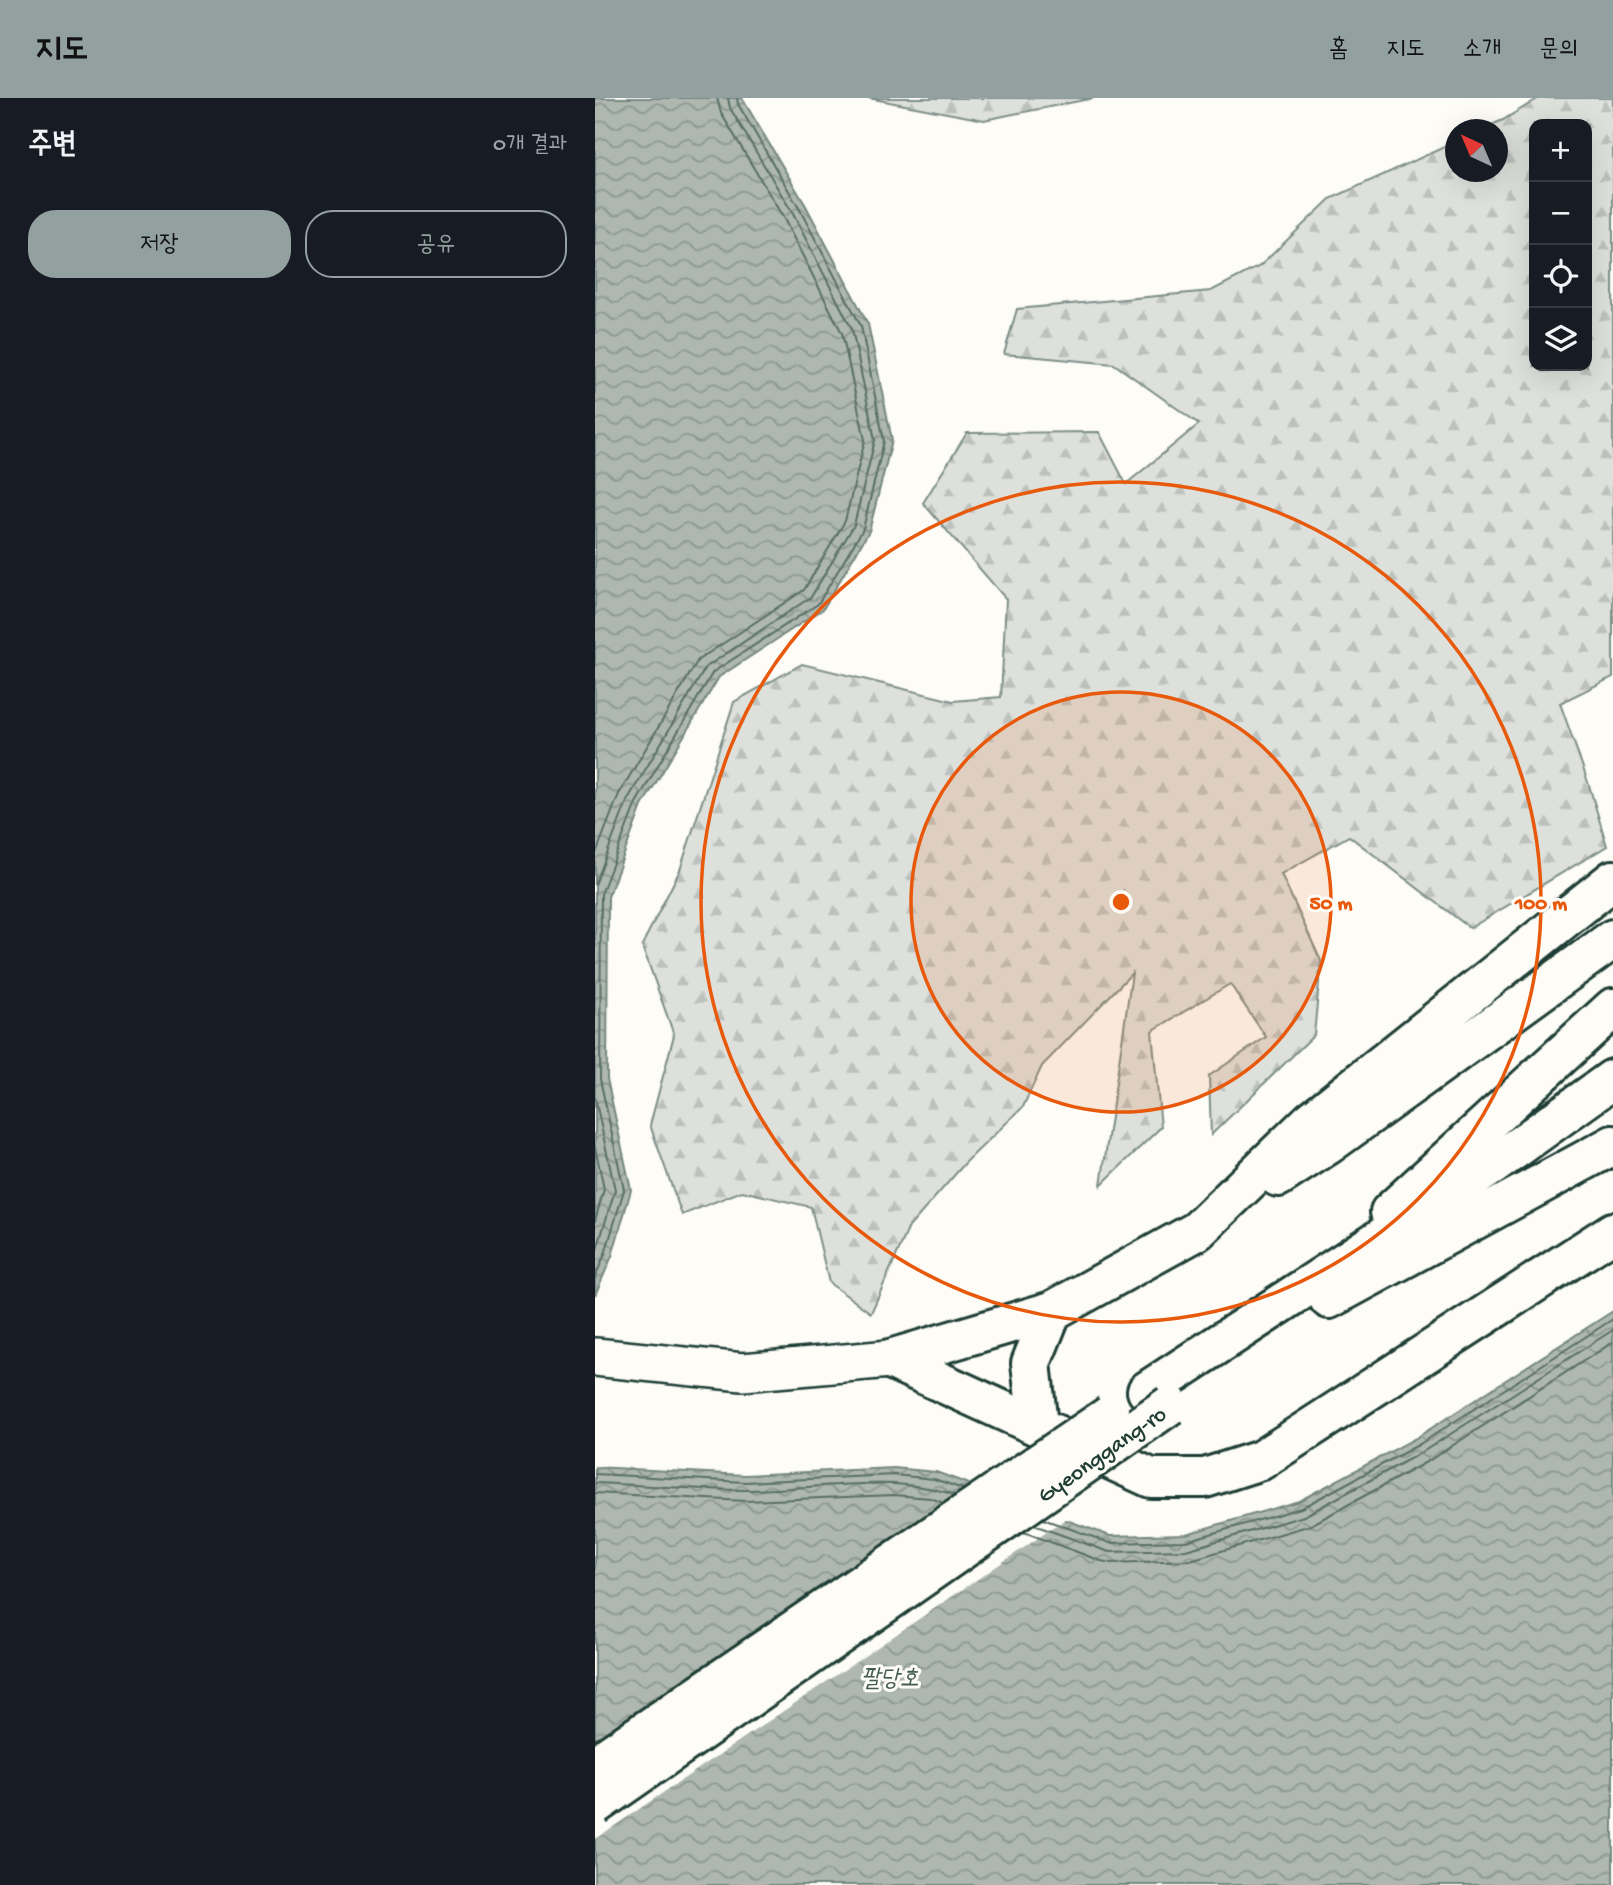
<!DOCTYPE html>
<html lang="ko">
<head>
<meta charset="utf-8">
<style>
  :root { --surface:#171b24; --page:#242831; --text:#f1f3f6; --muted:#9ea1a6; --line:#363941; --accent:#92a19f }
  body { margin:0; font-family:"Gochi Hand","Poor Story",sans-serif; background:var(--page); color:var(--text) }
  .controls { position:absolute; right:21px; top:21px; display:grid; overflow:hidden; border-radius:14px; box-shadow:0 7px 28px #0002 }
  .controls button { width:63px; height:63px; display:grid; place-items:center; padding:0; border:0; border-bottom:2px solid var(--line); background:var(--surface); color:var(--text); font:35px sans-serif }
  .compass { position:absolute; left:850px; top:21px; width:63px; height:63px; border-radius:50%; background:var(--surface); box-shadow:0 7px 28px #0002; rotate:316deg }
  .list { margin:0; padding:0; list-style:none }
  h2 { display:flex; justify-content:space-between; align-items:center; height:91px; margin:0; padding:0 28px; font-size:30px }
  h2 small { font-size:23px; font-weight:400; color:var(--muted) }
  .actions { display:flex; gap:14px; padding:21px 28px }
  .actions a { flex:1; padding:16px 0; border:2px solid var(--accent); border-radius:28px; text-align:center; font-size:24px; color:var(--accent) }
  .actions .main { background:var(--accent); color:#111 }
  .icon { flex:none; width:38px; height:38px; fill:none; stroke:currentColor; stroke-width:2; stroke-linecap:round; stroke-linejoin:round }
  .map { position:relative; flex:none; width:1018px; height:1787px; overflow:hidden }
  header { display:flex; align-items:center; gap:42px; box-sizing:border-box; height:98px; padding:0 35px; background:var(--accent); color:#111 }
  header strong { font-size:33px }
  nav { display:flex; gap:38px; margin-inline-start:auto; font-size:24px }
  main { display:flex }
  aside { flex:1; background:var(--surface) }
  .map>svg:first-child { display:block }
  .forest { fill:url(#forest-firs); stroke:#7e8e88; stroke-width:2; fill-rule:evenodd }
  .water { fill:url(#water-waves); stroke:#75877f; stroke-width:2 }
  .pier { fill:#fdfcf7 }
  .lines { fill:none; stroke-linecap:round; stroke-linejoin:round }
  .shore { stroke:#586e66; stroke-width:2 }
  .tertiary-casing { stroke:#1f3d34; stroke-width:42 }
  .trunk-casing { stroke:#1f3d34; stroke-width:44 }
  .tertiary { stroke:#fdfcf7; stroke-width:37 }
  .trunk { stroke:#fdfcf7; stroke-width:38 }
  .trunk-bridge-casing { stroke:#1f3d34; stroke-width:44; stroke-linecap:butt }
  .trunk-bridge { stroke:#fdfcf7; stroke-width:38 }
  .ring { fill:none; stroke:#e8590c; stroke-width:3.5 }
  .labels { text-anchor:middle; stroke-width:6; stroke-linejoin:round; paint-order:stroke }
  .street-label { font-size:23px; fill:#1f3d34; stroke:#fdfcf7 }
  .water-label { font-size:24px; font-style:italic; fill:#435c53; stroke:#fdfcf7 }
  .centre { fill:#e8590c; stroke:#fdfcf7; stroke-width:3.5 }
  .ring-label { font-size:21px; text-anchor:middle; font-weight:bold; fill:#e8590c; stroke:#fdfcf7; stroke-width:6; stroke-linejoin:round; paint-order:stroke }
</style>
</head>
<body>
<header>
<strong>지도</strong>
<nav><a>홈</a><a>지도</a><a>소개</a><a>문의</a></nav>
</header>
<main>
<aside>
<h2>주변<small>0개 결과</small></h2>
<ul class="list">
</ul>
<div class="actions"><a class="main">저장</a><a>공유</a></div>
</aside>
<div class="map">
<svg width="1018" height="1787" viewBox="0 0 1018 1787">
  <defs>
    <pattern id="forest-firs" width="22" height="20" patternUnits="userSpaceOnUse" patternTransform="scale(1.75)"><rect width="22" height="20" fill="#dde0db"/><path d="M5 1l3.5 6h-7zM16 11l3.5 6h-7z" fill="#bdc1bd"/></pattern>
    <pattern id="water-waves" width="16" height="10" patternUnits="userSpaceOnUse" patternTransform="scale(1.75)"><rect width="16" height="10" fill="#aeb8b1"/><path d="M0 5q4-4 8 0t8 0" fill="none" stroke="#8d9791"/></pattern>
  </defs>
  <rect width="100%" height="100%" fill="#fdfcf7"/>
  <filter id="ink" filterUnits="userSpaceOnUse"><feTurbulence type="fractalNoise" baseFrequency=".0143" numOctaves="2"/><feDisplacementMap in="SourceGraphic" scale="14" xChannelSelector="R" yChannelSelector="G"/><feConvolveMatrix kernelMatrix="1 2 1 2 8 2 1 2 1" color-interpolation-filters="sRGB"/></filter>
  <g filter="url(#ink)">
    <path class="forest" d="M273,0H499L389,22Z
      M944,0H1018V579L965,605L994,687L1012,748L875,830L754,738L686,776L726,863L719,937L616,1037L614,978L671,939L635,886L557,933L566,1029L506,1087L537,875L447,968L428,1009L371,1064L314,1129L276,1215L234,1185L216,1109L147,1093L87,1117L55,1027L79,937L47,847L85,772L139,604L207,566L358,603L406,599L411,501L328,405L372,335L504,334L531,386L604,326L519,266L409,256L422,211L616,193L665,168L735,101L860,44V74H902V32L887,31L908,22ZM939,26H992V268H939Z"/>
    <path class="water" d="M0,0H147L211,108L273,226L297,342L274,433L228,511L124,579L47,708L13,799L12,981L36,1092L17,1158L0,1197Z
      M1018,1213V1787H0V1369L150,1377L299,1370L341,1374L515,1438L591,1436L704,1403L821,1340Z"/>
    <path class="pier" d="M381,1385L474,1419L0,1741V1643Z"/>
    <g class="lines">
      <path class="shore" d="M0,758L24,696L103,562L209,492L250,423L270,342L247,235L189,121L126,15L122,0
        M0,787L33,701L111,569L216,499L259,427L280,342L257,231L198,116L135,10L133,0
        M0,1000L20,1092L0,1158
        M0,1049L9,1091L0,1123
        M0,1179L10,1156L29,1092L5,981L6,796L41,705L118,574L223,506L268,431L289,343L266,228L205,112L143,6L142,0
        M0,1376L150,1384L299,1377L339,1381L368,1391
        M0,1385C50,1387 101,1392 151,1392C216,1392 298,1375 359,1397
        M0,1395L150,1403L299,1397L335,1400L349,1405
        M448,1421L515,1445L591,1443L706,1410L825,1346L1018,1221
        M439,1427L514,1454L591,1452L709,1418L829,1353L1018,1232
        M429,1434L506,1463L517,1465L595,1462L716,1427L835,1362L1018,1244"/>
      <g class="tertiary-casing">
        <path id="tertiary" d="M0,1259L148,1274L295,1261"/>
      </g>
      <g class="trunk-casing">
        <path id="trunk" d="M683,1079L734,1046L1018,841
          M795,1114L1018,910
          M734,1201L1018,1047
          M295,1261L457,1213L602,1133L716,1023L1018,782
          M295,1261L556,1380H610L666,1362L1018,1134
          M552,1293L898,1067L1018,981
          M443,1328L436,1265L457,1213"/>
      </g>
      <use href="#tertiary" class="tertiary"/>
      <use href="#trunk" class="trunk"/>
      <g class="trunk-bridge-casing">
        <path id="trunk-bridge" d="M0,1667L515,1317
          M0,1707L575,1307"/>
      </g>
      <use href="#trunk-bridge" class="trunk-bridge"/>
    </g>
  </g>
  <circle cx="526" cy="804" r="210" fill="#e8590c" fill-opacity=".12"/>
  <g class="ring">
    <circle cx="526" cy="804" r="210"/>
    <circle cx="526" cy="804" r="420"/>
  </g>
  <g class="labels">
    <g class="street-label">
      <text transform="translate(506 1355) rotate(-35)" y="8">Gyeonggang-ro</text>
    </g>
    <g class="water-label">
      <text x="295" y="1587">팔당호</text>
    </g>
  </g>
  <circle cx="526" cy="804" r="10" class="centre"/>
  <g class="ring-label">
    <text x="736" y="811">50 m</text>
    <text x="946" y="811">100 m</text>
  </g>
</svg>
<div class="controls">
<button>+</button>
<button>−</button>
<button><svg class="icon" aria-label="locate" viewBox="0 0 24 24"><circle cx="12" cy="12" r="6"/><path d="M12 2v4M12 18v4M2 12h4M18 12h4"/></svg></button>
<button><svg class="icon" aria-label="layers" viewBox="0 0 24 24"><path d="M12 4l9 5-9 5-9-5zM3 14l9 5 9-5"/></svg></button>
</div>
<svg class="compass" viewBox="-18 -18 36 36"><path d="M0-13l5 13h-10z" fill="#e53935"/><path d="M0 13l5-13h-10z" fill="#9ea1a6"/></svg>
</div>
</main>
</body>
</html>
